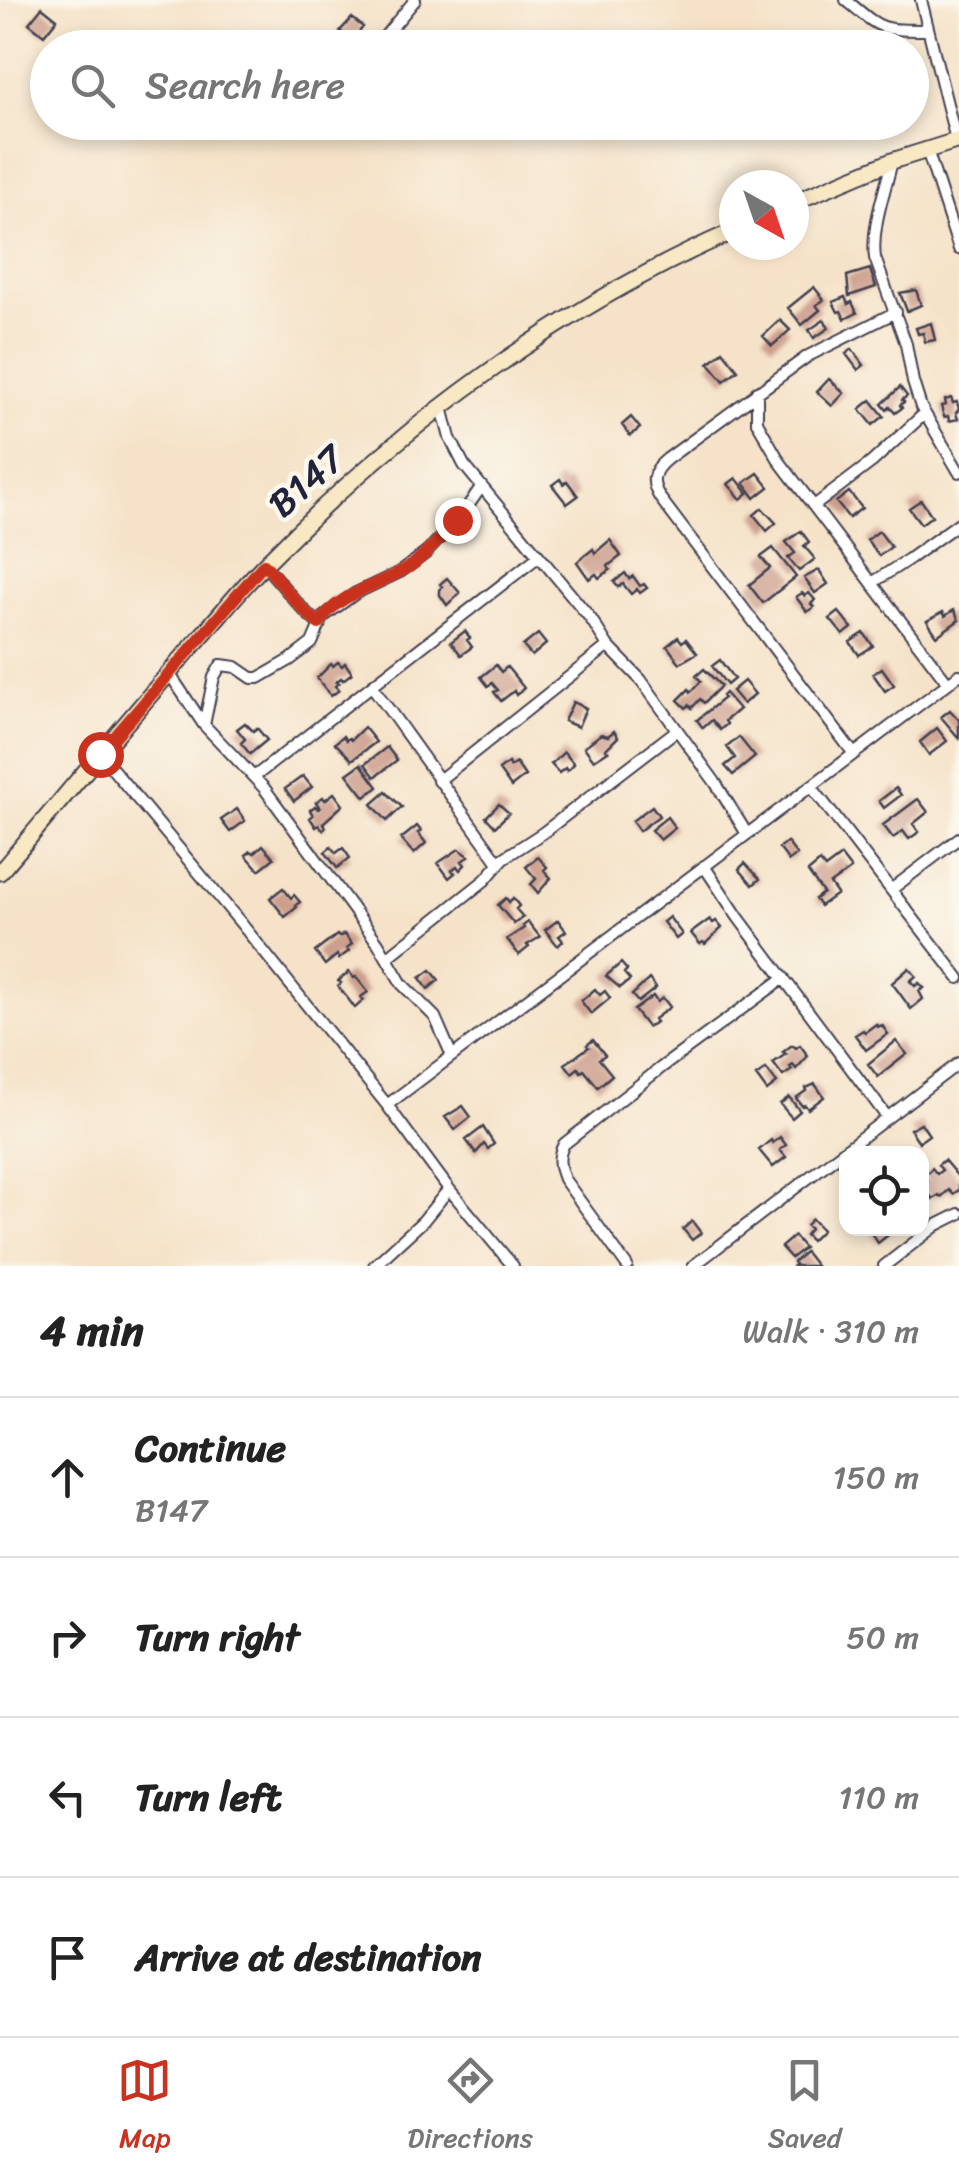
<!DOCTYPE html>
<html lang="en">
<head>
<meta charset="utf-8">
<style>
  :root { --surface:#fff; --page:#f6f6f6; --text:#222; --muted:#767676; --line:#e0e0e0; --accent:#c8321e }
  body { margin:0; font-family:Sriracha,sans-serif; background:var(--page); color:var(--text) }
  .controls { position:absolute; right:30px; bottom:30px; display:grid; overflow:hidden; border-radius:20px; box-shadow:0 5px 15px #0003 }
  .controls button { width:90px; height:90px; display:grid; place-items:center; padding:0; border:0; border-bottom:2px solid var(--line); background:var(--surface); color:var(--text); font:50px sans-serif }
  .compass { position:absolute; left:719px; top:170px; width:90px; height:90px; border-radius:50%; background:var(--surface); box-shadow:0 5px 15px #0003; rotate:140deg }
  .stop { position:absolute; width:30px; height:30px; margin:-22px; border:8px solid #c8321e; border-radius:50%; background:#fff }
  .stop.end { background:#c8321e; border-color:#fff; box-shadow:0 2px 10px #0008 }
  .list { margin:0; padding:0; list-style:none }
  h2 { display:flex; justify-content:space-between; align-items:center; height:130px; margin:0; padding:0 40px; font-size:42px }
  h2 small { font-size:32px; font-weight:400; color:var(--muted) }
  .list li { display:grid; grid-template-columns:65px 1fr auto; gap:30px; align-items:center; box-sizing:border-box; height:160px; padding:0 40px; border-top:2px solid var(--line) }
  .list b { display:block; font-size:38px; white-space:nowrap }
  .list p { margin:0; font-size:32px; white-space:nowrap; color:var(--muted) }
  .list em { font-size:32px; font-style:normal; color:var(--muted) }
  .icon { flex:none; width:55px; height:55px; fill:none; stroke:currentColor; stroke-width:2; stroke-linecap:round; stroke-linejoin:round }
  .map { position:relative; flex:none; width:959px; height:1266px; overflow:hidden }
  .search { position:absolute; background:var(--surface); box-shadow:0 5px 15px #0003; left:30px; right:30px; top:30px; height:110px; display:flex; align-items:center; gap:25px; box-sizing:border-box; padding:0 35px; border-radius:55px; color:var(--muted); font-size:38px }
  .sheet { height:770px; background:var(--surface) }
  nav { display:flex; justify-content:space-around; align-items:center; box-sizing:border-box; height:140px; border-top:2px solid var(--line); background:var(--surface); font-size:28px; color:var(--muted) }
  nav a { display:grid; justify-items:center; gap:5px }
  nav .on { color:var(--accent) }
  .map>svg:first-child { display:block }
  .building { fill:#cc9e8c }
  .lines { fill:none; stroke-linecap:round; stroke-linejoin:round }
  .minor-casing { stroke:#423f50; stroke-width:14 }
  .secondary-casing { stroke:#423f50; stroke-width:19 }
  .minor { stroke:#fff; stroke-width:10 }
  .secondary { stroke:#f8e8c3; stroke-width:15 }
  .route { stroke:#c8321e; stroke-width:12 }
  .labels { text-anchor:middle; stroke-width:9; stroke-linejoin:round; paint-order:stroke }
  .street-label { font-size:38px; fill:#22223b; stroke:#fbf7ec }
</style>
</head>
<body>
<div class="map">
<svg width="959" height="1266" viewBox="0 0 959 1266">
  <rect width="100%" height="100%" fill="#fbf7ec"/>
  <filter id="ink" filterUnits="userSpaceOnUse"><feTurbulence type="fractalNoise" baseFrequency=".01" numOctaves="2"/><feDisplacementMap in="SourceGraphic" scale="20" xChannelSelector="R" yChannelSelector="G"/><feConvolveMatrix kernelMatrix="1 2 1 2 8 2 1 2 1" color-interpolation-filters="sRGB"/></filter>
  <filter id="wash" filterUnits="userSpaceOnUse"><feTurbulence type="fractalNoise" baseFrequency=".0048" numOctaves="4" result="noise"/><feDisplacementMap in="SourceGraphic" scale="40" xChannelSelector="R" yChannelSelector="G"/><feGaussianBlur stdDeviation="2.25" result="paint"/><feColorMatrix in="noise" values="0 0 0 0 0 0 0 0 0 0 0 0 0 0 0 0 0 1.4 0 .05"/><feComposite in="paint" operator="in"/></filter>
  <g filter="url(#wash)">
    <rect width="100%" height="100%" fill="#f5e2c8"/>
    <g id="blocks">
      <path class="building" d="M42,7L57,19L44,35L29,23Z
        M352,18L363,27L352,41L340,31Z
        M870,269L876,287L849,296L847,276Z
        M814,287L824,300L816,305L820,310L802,325L788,308Z
        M916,290L921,305L907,311L900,293Z
        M845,297L848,304L852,302L857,313L845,319L841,311L838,312L833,302Z
        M780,320L790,330L772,346L763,336Z
        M824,320L829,328L814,338L809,330Z
        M931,323L935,340L925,342L923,333L918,334L916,328Z
        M852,349L864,365L858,370L846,354Z
        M723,351L738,370L724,381L709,363Z
        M829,379L844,393L832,406L817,392Z
        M900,387L907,396L902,400L904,402L900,405L902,408L895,413L890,407L887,410L882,404Z
        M951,398L953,403L957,402L959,409L956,413L958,419L949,421L948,416L944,417L941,406L946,405L945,400Z
        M871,400L884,416L873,425L860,409Z
        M631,417L640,428L630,436L622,425Z
        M758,473L769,487L755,498L744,483Z
        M736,478L748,493L741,499L728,484Z
        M560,479L563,484L567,481L578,496L567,504L552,485Z
        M849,492L862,508L849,518L836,502Z
        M921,500L932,516L921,524L909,508Z
        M762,508L776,523L767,531L754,515Z
        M801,531L809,542L804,546L815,559L799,571L788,558L795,553L786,542Z
        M879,531L891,547L879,556L867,540Z
        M610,540L621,556L608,566L610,570L599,578L596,574L589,579L577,562L593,549L595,553Z
        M773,548L796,577L763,603L749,585L770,568L761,557Z
        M819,570L828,584L815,593L804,578Z
        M625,573L629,579L633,576L640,586L644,584L647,588L640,593L637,589L631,594L623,584L618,587L614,582Z
        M447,578L460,593L447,605L440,595V589L442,586L440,584Z
        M802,593L805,596L809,593L815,600L811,604L814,607L807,612L796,597Z
        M954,610L959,620L937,636L927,621L943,612L945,616Z
        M839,612L852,628L843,635L830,619Z
        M465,631L470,638L467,640L472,647L461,655L451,642Z
        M864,633L873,646L859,655L850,642Z
        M538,634L546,644L532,656L523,646Z
        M678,637L682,642L686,639L697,653L680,663L667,646Z
        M720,660L734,679L727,685L712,666Z
        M338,662L342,666L345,663L352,673L343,680L341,678L336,682L339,683L335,686L339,690L331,696L317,678L331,664L333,666Z
        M496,665L501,672L507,667L524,688L516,695L514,691L501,701L494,692L498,690L492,683L488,686L481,677Z
        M882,668L894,685L885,691L873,674Z
        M704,669L721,686L704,703L700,699L692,708L689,705L686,708L678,700L689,689L691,692L701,681L696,676Z
        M744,681L755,694L743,704L732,691Z
        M725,693L739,709L725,721L727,724L720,730L712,720L703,728L697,720L724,698L722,696Z
        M573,702L586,708L578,727L564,721Z
        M950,710L959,720V738L941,717Z
        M245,723L253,731L257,728L267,740L250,754L241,743L245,739L237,729Z
        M364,727L376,742L352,760L335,743L343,736L346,740L349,738L351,740Z
        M937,728L947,741L929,755L920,742Z
        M614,731L618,737L606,749L608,751L594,760L584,747L601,734L608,736Z
        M739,737L755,757L733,775L725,766L735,758L727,747Z
        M387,747L397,760L375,777L365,764Z
        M564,752L574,764L567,771L565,768L559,773L551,764Z
        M508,763L510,767L516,763L525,776L511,787L499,770Z
        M361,764L378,787L365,797L347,774Z
        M303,776L312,787L294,801L285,789Z
        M896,788L901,795L884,808L879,801Z
        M386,792L402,807L387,821L372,804Z
        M334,793L343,805L323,823L326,827L323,830L319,825L316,827L310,818L313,815L310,810L315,806L318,809L320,808L316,802L323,797L325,800Z
        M918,799L928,812L913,824L919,832L909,839L903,831L893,838L883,825Z
        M499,804L509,813L495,827L486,817Z
        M652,806L659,816L639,831L632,821Z
        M237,809L245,821L230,832L221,820Z
        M667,817L675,828L660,840L651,830Z
        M417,826L421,831L418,833L426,843L414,854L401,839Z
        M787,842L797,855L789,861L779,848Z
        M263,845L274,858L259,870L246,855L251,851L254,853Z
        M331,847L336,853L343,848L350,858L337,868L325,852Z
        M459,849L469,856L462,861L465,865L460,870L457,866L452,870L455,873L449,878L438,863Z
        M841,856L851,869L830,884L837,894L820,906L815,899L823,893L808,872L820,862L825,868Z
        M538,857L547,867L544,870L551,878L538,893L531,884L536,879L526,867Z
        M745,863L760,879L753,885L739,869Z
        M283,888L291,898L294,895L300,902L296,905L297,907L285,917L270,898Z
        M506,898L509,902L513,898L519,906L516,909L523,917L514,924L498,905Z
        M669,917L682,934L676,939L663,922Z
        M710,919L713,923L716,921L722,928L705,944L703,942L700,944L691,933Z
        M558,920L566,931L559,936L563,941L558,946L545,930Z
        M528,922L540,937L527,945L529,947L519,955L507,939L524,928L523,926Z
        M344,934L352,944L347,948L349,951L339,959L337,955L325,965L315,952L337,935L339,937Z
        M621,963L627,970L624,973L630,980L620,988L606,976Z
        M909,968L916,976L910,981L915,986L919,983L924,988L919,991L923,999L911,1009L892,983Z
        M431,970L439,980L428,989L420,978Z
        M349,972L354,978L356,977L368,992L361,997L364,1000L355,1008L338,986L341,983L338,981Z
        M649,979L656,988L638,1002L632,995Z
        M595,989L600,995L605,991L610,998L591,1014L581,1001Z
        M653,996L657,1002L663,998L670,1007L654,1019L656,1022L647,1027L634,1010Z
        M876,1024L878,1027L882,1025L888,1034L866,1050L855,1035L863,1030L865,1032Z
        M593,1040L605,1055L599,1059L612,1075L598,1087L584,1070L581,1072L578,1068L572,1073L565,1064L589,1047L587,1045Z
        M896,1041L907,1054L878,1077L868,1064Z
        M792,1045L796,1048L800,1045L808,1056L796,1069L793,1065L790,1067L792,1070L783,1076L773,1063L786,1054L783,1052Z
        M766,1069L777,1083L767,1091L756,1076Z
        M815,1084L824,1097L808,1109L805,1105L802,1106L796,1098L807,1090L806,1088Z
        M789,1097L800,1111L792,1118L780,1104Z
        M463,1106L471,1117L455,1130L445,1117Z
        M921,1123L929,1135L919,1142L910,1129Z
        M483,1127L494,1144L488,1149L484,1144L476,1153L466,1140Z
        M780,1137L786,1145L780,1150L786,1157L773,1167L759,1150L771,1140L773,1143Z
        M944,1160L959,1178V1190L953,1194L949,1190L941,1197L939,1195L933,1199L922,1186L928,1181L924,1176L932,1168L937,1174L942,1170L938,1165Z
        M812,1219L822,1230L811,1241L805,1235L810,1229L806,1225Z
        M692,1221L701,1233L692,1240L683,1229Z
        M876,1228H897L878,1243L871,1233Z
        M794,1236L804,1248L791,1258L781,1247Z
        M805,1252L816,1266H793L795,1264L793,1262Z"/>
    </g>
  </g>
  <g filter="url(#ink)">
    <use href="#blocks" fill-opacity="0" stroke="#423f50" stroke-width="2.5"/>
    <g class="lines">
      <g class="minor-casing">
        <path id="minor" d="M846,0C882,30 879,30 927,30
          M921,0L956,140
          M375,48L415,0
          M927,150L959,249
          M892,161C885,192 871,227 875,258L906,344L913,382L921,407L959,472
          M757,391V422L780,462L948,683
          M442,407L450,438L464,465L591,619L608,646L641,680L715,782L747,834
          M814,506L872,462L924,414
          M264,565C283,584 297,607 319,624
          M872,583L909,559L959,523
          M169,673L204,725L264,788L378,943L402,984L435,1017L452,1056
          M372,686L499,863
          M204,725L214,677L221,665L236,667L252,678H259L290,660L312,643L323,617L356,593L400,572L426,553L464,512L481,487
          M100,754L240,922L387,1105L449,1189L513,1266
          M854,754L660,498C650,482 652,471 667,459L808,356L896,312
          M254,777L539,556
          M438,781L608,646
          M811,786L959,978
          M704,866L738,917L887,1117
          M892,889L959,838
          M388,957L485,880L504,858L544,832L677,730
          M387,1105L959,675
          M374,1266L423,1221L449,1189
          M627,1266L564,1179C559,1166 557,1157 564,1144L662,1067L784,978
          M693,1266L959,1063
          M884,1266L937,1225L959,1214"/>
      </g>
      <g class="secondary-casing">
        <path id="secondary" d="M794,202L892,161L959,140
          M0,872C66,795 130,717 197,641C220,615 242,587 267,562C397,429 563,305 734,231"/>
      </g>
      <use href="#minor" class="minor"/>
      <use href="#secondary" class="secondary"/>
    </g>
  </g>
  <g class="lines" filter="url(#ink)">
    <path class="route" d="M100,754L264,564C283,584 297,607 319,624C337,592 383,585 412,565C429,552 443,535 457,520"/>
  </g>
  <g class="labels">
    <g class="street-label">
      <text transform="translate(306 481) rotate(-42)" y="13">B147</text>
    </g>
  </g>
</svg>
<div class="controls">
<button><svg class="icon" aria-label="locate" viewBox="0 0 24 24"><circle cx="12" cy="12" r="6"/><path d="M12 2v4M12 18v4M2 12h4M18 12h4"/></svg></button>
</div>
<svg class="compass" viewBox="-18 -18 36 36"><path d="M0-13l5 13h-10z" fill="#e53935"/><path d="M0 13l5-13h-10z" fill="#767676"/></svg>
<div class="stop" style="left:100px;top:754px"></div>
<div class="stop end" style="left:457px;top:520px"></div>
<div class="search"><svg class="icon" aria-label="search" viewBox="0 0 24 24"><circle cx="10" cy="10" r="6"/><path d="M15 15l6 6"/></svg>Search here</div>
</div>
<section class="sheet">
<h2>4 min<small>Walk · 310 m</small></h2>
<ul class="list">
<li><svg class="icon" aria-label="ahead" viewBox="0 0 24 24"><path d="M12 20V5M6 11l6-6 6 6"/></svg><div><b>Continue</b><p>B147</p></div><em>150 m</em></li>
<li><svg class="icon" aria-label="right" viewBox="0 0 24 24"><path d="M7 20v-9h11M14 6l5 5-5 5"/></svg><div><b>Turn right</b></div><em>50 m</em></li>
<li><svg class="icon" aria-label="left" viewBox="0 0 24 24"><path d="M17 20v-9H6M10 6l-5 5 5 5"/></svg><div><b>Turn left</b></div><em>110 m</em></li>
<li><svg class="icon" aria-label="arrive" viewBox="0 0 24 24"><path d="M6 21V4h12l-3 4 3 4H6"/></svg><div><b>Arrive at destination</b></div></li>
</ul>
</section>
<nav>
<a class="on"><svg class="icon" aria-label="map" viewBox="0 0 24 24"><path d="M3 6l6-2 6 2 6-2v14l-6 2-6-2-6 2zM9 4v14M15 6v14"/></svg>Map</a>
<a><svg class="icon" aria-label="directions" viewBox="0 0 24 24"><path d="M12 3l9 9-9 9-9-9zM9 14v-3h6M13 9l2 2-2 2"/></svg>Directions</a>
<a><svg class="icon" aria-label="saved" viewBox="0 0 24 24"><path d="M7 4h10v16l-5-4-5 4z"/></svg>Saved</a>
</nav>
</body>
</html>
